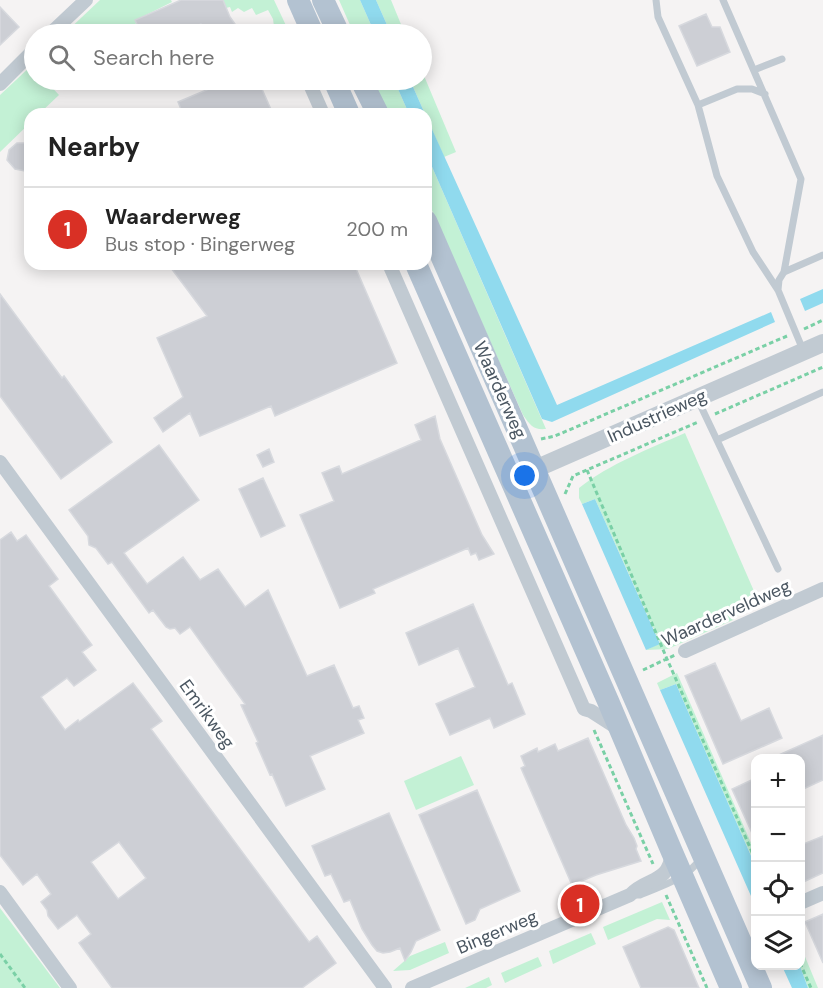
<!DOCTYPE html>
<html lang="en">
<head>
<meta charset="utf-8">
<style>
  :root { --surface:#fff; --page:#f6f6f6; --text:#222; --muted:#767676; --line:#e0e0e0; --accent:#d93025 }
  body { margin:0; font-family:"DM Sans",sans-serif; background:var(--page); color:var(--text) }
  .controls { position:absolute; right:18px; bottom:18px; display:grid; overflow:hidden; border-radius:12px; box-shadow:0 3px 15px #0003 }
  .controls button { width:54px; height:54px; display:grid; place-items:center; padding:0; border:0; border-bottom:2px solid var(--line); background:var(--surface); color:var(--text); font:30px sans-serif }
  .you { position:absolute; left:525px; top:476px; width:21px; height:21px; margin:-15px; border:4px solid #fff; border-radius:50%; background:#1a73e8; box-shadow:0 0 0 9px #1a73e833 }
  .badge { display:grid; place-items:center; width:39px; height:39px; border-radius:50%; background:var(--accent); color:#fff; font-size:20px; font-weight:700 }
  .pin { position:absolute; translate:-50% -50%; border:3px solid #fff; box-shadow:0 2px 6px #0006 }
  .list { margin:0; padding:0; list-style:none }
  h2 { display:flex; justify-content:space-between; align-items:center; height:78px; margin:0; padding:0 24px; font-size:26px }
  h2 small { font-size:20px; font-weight:400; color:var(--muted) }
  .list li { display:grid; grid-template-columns:39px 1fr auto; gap:18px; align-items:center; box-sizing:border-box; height:84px; padding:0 24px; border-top:2px solid var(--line) }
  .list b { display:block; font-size:22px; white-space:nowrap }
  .list p { margin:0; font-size:20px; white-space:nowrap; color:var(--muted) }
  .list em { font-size:20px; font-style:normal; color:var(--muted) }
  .icon { flex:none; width:33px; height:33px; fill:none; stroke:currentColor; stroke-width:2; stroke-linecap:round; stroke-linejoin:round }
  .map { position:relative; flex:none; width:823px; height:988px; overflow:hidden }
  .search { position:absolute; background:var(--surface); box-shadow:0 3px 15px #0003; left:24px; top:24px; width:408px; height:66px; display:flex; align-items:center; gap:15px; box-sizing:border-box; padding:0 21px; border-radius:33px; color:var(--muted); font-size:22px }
  .panel { position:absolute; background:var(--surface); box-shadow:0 3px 15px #0003; left:24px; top:108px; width:408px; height:162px; border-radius:18px }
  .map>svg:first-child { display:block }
  .green { fill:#c3f1d5 }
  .water { fill:#90daee }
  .building { fill:#cdcfd5; stroke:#d7d9de; stroke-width:1.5; fill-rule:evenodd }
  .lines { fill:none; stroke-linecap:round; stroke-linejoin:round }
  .path { stroke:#7ad0a6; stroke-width:3; stroke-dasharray:4.5 3; stroke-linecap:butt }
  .service { stroke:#c1cad2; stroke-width:7 }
  .minor { stroke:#c1cad2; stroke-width:14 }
  .tertiary { stroke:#c1cad2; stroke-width:18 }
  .primary { stroke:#b3c2d1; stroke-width:22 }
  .labels { text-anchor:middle; stroke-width:6; stroke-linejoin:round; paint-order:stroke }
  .street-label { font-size:18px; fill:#4a5661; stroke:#fff }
</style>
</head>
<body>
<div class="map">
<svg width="823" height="988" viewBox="0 0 823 988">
  <rect width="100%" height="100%" fill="#f5f3f3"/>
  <path class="green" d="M100,0H171L172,2L136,20L137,23L127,28L120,34H64Z
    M223,0H274L290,34H275L273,19L268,10L256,15L252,8L244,12L238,8L232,12L230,7L226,8Z
    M339,0H360L375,34H354Z
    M376,0H391L405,34H391Z
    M32,65L34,68V80H45L59,95L39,114H30V123L0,152V95Z
    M422,71L456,152L444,157L410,80H422Z
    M373,80H394L409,114H389Z
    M426,153L546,429C533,430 531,426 523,415L426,197Z
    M685,433L757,598L733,620L668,649L646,650L660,643L595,499L582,504L579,498V488C611,463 649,449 685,433Z
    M677,673L755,852V865L676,684L660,690L657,683Z
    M461,756L474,785L416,810L404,781Z
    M662,902L670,920L657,919L608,940L603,927Z
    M0,908L60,988H0Z
    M591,933L596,944L553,964L549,951Z
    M445,942L449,953L410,970L393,971L410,956Z
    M801,947L818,988H808L800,966Z
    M538,957L542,966L505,983L501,973Z
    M489,977L492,985L486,988H465Z"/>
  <path class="water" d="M360,0H376L391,34H375Z
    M394,80H410L425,114H409Z
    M426,116L557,405L771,312L775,322L552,422L542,419L426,153Z
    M823,289V303L805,311L800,299Z
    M595,499L660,644L646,650L582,504Z
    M676,684L755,865V894L751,896L660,690Z
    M782,966H800L808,988H792Z"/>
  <path class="building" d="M181,0H223L230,17L242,34H206L201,24L176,34H142L135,20Z
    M0,7L19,27L0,45Z
    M706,14L712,27H720L730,52L697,66L679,26Z
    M230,80H258L273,114H183L178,102Z
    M17,143H24L30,145V168L25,171L15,169L7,160L9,150Z
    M168,264H354L397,363L275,416L271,406L200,436L190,413L163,432L154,418L183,397L157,338L207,316Z
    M0,294L62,378L64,376L112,442L61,479L0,396Z
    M435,416L440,439L482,535L494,554L479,560L476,553L471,555L468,548L373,589L375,593L340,608L300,515L334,501L322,473L339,466L342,474L421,440L415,425Z
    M159,445L199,500L124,553L147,584L183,557L200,580L218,569L245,607L268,590L307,676L334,665L353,708L359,706L364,718L358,720L364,733L310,756L325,789L286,806L272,774L270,775L256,743L258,742L241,705L245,704L190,627L180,634L175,628L170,629L166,627L153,610L149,613L112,562L108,564L96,548L89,545L88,536L69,510Z
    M269,449L274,462L263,467L257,455Z
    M263,478L285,526L261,537L239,489Z
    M11,532L17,541L26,535L58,579L49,586L92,645L82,652L96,670L74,686L67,678L41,697L65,730L78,720L79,722L133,683L162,721L151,729L309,942L317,936L336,963L302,988H112L79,943L91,934L77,915L58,929L48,916L47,910L41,902L51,894L37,874L23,885L0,855V540ZM119,842L146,878L118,899L91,862Z
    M473,604L508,685L512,683L525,714L494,728L490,718L450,735L436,704L475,687L458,648L419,665L406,633Z
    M715,663L741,721L769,708L782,738L723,764L685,676Z
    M823,735V780L801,790V759H770Z
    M588,738L626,825L634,838L637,846L636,849L641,861L596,875L572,885L521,768L525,766L521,756L537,748L538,752L555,744L558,751Z
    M756,778V842L732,789Z
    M477,790L520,891L480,909L475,920L466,924L419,815Z
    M389,813L440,930L416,941L411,952L405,961L400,948L390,952L383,953L377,951L372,945L362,929L350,900L344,902L331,874L325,876L312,846Z
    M823,836V873L801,883V845Z
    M823,914V963L805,922Z
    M668,927L674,930L699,988H641L623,947Z"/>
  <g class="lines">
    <path class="path" d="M804,329L823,320
      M715,414L823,367
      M541,439L555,436L787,336
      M587,470L667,659L756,861
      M565,494L573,476L698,422
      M643,670L675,655
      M594,730L653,864
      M666,895L707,988
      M0,954L25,988
      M800,963L811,988"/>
    <path class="service" d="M656,0L658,17L698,105L717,176L753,252L778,290L803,350
      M723,0L801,179L784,272
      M754,70L782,59
      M698,105L737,89H752L765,94
      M778,290L779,280L784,272L823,255
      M697,398L778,569
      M717,440L823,392
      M632,895H640C661,886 687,879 700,859"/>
    <path class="minor" d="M50,34L86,0
      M308,80L323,114
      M0,84L34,50
      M389,264L584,709L591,711L619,729
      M0,462L385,988
      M685,651L823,589
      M0,892L70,988
      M800,903L823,893
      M412,988L630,895C648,876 668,885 672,853"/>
    <path class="tertiary" d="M510,480L823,343"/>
    <path class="primary" d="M298,0L313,34
      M323,0L339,34
      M334,80L349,114
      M361,80L378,114
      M426,221L761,988
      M416,264L608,701L672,852L731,988"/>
  </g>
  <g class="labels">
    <g class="street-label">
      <text transform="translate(500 390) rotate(66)" y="6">Waarderweg</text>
      <text transform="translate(657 416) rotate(-24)" y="6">Industrieweg</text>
      <text transform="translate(726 613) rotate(-24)" y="6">Waarderveldweg</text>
      <text transform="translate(207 714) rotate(54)" y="6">Emrikweg</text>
      <text transform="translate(497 932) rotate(-23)" y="6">Bingerweg</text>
    </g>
  </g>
</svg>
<div class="controls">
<button>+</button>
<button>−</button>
<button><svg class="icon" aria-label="locate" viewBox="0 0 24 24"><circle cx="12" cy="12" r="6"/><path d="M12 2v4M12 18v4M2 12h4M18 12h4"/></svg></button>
<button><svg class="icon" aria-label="layers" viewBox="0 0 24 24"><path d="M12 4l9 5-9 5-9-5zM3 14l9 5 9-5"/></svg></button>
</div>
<div class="you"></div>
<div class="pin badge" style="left:580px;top:904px">1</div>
<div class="search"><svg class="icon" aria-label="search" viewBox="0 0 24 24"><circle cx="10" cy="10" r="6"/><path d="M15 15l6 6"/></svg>Search here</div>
<section class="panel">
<h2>Nearby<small></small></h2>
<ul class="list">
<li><span class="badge">1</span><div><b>Waarderweg</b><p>Bus stop · Bingerweg</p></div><em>200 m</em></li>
</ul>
</section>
</div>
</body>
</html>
